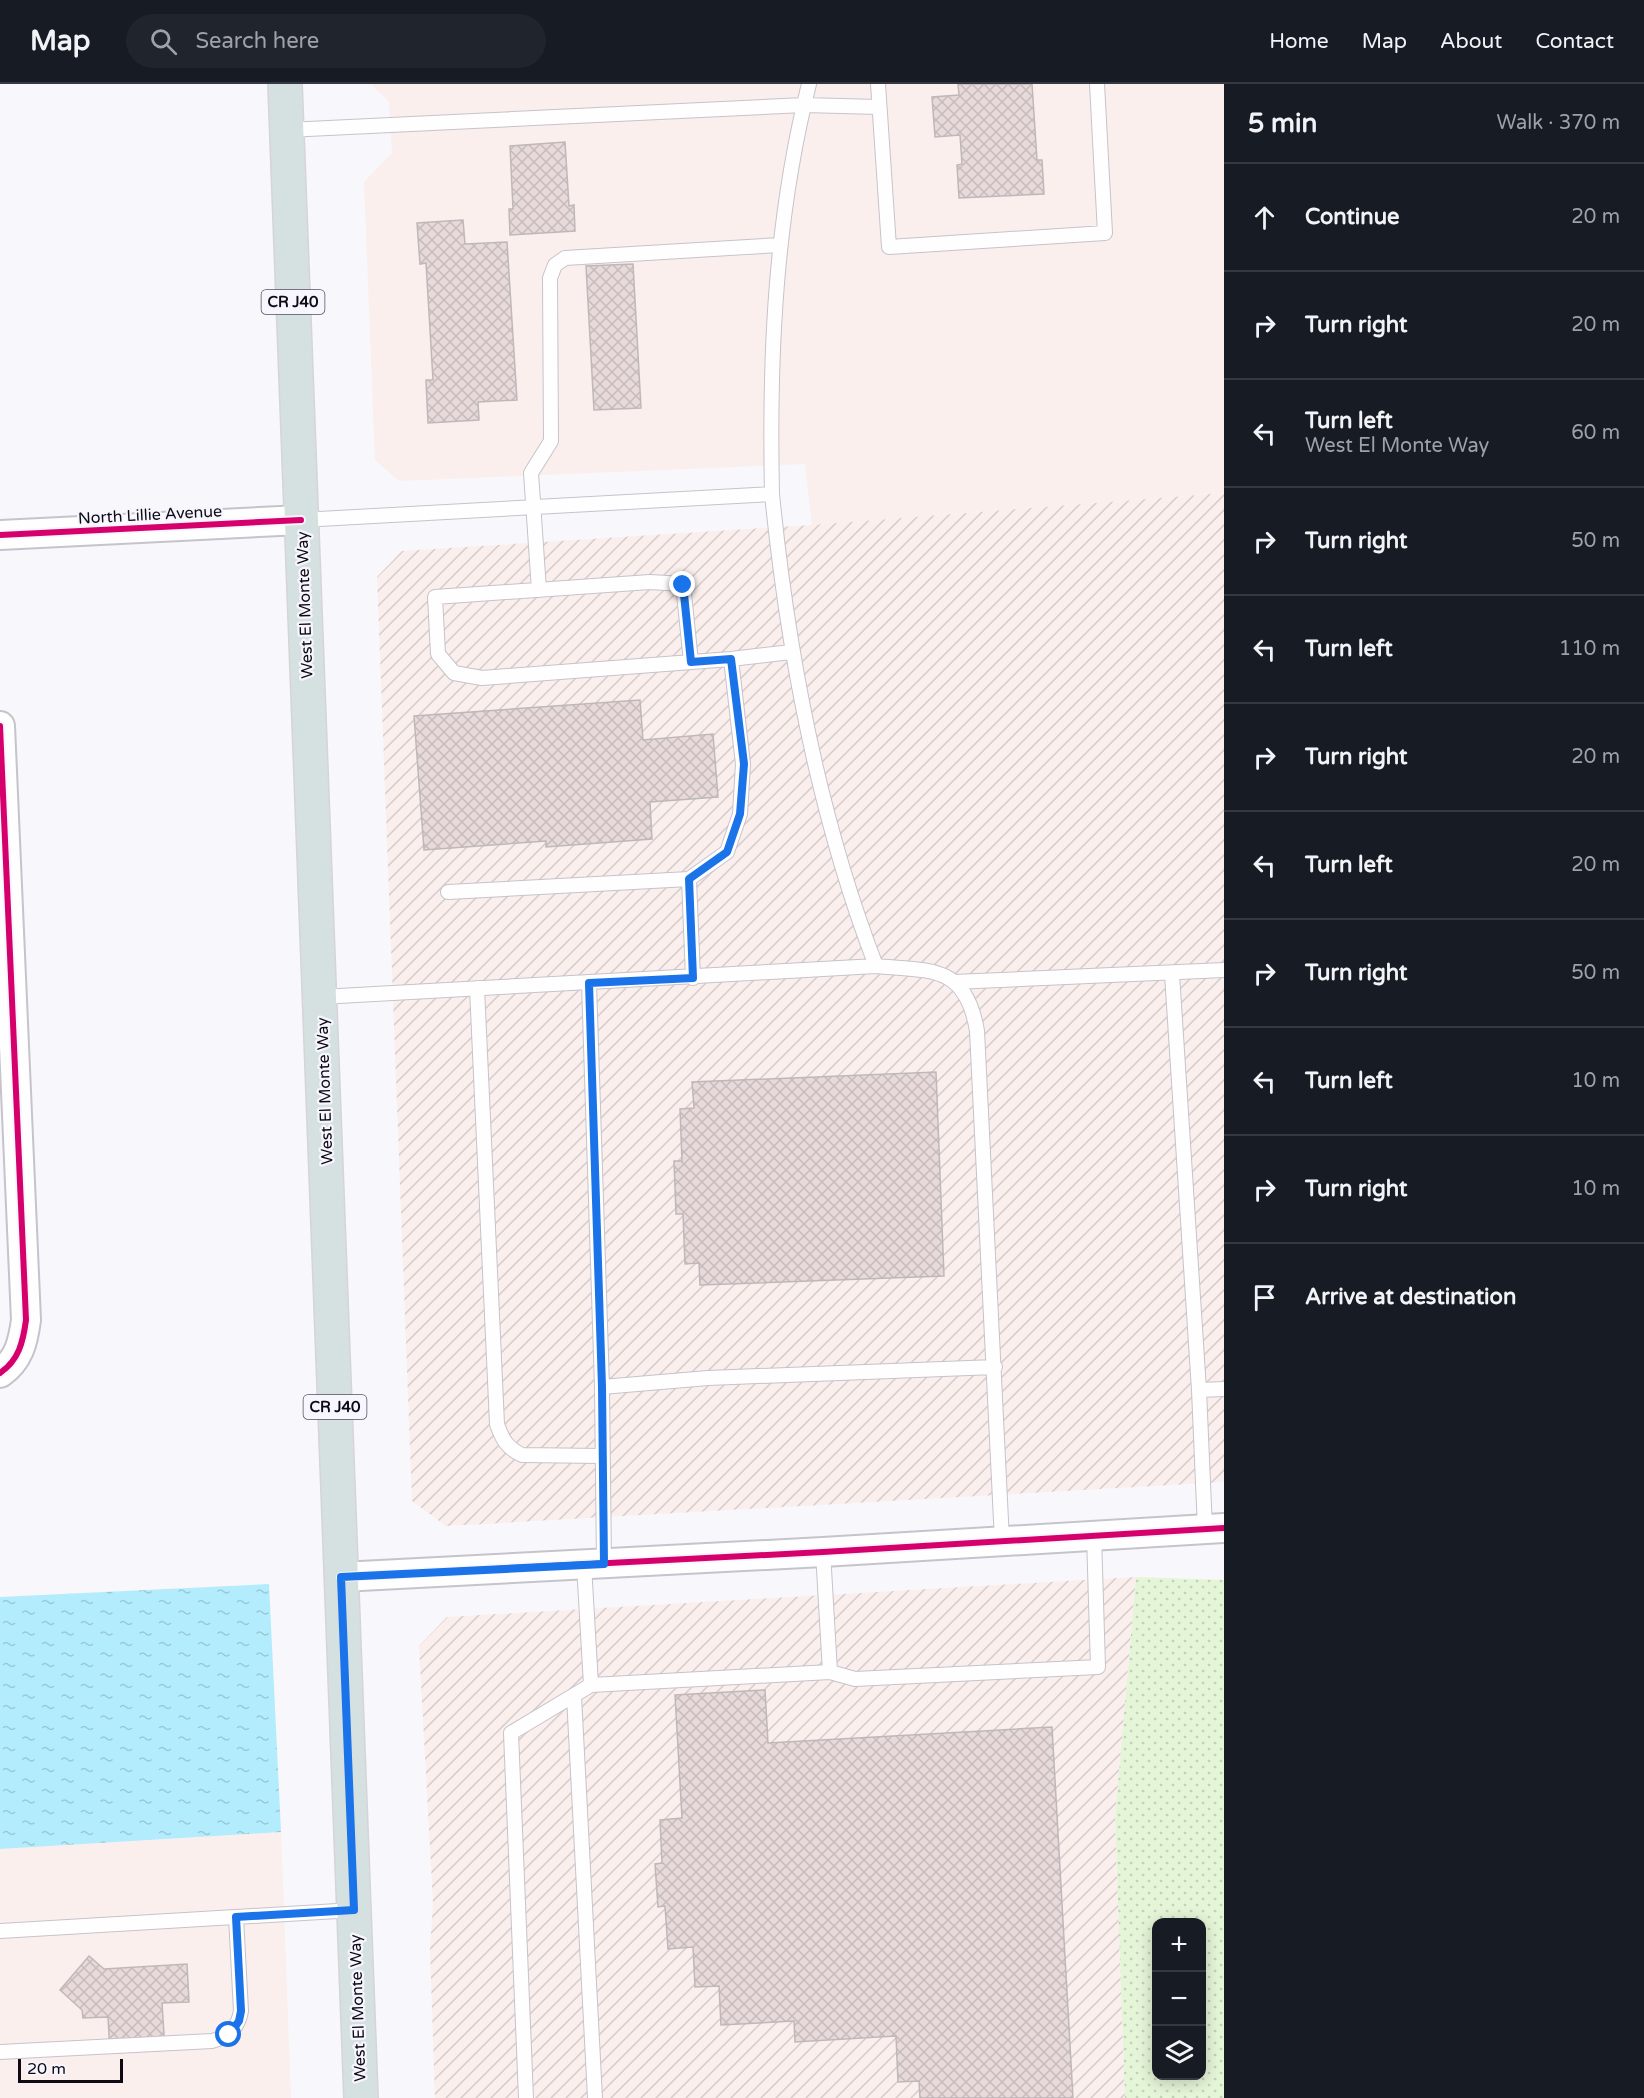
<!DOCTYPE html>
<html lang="en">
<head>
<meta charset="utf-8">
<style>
  :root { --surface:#171b24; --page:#20242c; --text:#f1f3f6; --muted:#9ea1a6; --line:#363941 }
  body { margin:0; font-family:"Varela Round",sans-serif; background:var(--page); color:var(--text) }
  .controls { position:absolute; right:18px; bottom:18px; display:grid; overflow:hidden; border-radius:12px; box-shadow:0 3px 15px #0003 }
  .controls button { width:54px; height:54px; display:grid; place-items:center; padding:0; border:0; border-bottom:2px solid var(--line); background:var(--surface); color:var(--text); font:30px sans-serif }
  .scale { position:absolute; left:18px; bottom:15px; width:105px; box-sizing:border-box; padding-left:6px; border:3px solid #0d0a15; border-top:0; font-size:16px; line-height:21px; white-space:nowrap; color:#0d0a15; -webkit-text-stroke:4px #f7f5fd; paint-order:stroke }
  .stop { position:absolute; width:18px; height:18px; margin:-14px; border:4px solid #1a73e8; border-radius:50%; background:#fff }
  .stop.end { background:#1a73e8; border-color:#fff; box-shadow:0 2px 6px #0008 }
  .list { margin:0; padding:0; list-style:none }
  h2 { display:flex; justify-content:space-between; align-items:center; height:78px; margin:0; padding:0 24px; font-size:26px }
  h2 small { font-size:20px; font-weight:400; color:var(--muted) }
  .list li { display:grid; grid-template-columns:39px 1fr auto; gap:18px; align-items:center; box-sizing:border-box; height:108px; padding:0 24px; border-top:2px solid var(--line) }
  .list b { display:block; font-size:22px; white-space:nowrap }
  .list p { margin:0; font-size:20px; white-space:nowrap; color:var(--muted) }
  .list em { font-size:20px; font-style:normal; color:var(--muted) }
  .icon { flex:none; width:33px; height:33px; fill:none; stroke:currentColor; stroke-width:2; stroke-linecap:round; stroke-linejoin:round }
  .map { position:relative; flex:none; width:1224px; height:2014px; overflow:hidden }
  header { display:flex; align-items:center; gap:36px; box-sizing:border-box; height:84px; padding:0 30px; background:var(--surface); border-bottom:2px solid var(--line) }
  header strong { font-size:28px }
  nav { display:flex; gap:33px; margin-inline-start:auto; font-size:21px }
  .search { width:420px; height:54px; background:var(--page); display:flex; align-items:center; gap:15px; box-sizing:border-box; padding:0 21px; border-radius:33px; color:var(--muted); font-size:22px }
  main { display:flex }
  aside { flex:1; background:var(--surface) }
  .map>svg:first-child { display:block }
  .commercial { fill:#faefec }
  .industrial { fill:url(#industrial-furrows) }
  .grass { fill:url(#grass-dots); fill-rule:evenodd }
  .water { fill:url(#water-ripples) }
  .building { fill:url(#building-cross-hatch); stroke:#bfb8b9; stroke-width:1.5 }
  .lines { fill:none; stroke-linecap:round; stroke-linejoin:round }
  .service-casing { stroke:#c6c3cc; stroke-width:16 }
  .minor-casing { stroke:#c6c3cc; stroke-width:32 }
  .primary-casing { stroke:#d6d4d8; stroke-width:36 }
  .service { stroke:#fefefe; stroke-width:14 }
  .minor { stroke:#fefefe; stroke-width:28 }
  .primary { stroke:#d5e1e0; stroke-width:33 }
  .cycleway-casing { stroke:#f7f5fd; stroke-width:10 }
  .cycleway { stroke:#d6006c; stroke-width:6 }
  .route { stroke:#1a73e8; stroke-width:8 }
  .labels { text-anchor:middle; stroke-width:4.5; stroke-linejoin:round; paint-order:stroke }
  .shield { fill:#f7f5fd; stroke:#53505b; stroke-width:1.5 }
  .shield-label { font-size:15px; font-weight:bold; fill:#0d0a15 }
  .street-label { font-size:16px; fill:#0d0a15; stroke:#f7f5fd }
</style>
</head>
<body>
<header>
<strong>Map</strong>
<div class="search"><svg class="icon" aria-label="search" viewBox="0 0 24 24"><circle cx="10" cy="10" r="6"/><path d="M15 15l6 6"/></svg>Search here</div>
<nav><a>Home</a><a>Map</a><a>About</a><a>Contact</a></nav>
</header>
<main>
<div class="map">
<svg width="1224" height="2014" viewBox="0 0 1224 2014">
  <defs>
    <pattern id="industrial-furrows" width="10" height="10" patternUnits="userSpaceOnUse" patternTransform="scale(1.5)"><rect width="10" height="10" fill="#faefed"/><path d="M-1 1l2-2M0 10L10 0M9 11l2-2" fill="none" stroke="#d5ccca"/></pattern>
    <pattern id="grass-dots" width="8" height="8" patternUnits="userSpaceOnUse" patternTransform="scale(1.5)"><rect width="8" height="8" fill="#e5f5d7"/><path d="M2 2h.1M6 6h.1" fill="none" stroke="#c3d1b8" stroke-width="1.8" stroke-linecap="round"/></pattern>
    <pattern id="water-ripples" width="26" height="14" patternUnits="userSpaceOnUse" patternTransform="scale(1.5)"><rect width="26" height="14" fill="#b3ecfc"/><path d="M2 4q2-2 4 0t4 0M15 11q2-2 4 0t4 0" fill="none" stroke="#99c9d7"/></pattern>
    <pattern id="building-cross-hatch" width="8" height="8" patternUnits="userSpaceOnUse" patternTransform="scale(1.5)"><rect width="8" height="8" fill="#e8dada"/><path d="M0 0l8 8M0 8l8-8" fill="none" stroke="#c6baba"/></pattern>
  </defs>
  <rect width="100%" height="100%" fill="#f8f7fb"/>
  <path class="commercial" d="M371,0H1224V409L812,441L805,380L399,397L375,376L364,98L392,69L389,18Z
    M281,1748L291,2014H0V1765Z"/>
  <path class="industrial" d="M1224,409V1398L446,1442L412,1417L377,493L402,467L812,441Z
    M1136,1493L1115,1735L1125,2014H435L430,1866L433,1819L419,1562L447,1533Z"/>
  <path class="grass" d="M1136,1493L1224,1496V2014H1125L1115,1735ZM1156,1838H1202V1992H1156Z"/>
  <path class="water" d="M269,1500L281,1748L0,1765V1513Z"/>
  <path class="building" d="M958,0H1032L1037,76H1042L1044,110L959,114L957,81L962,80L960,51L935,53L932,13L959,11Z
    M565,58L569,122L574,121L575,147L510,151L509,125H513L510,62Z
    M463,136L465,160L507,158L517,316L478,318L479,336L428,339L426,296H433L426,179L420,180L417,139Z
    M633,180L641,324L594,326L586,182Z
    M640,616L643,656L713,650L718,713L650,718L652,755L546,763V757L424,766L414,632Z
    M936,988L944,1192L700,1201L699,1179L685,1180L683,1130H676L674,1077H682L680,1025L694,1024L692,998Z
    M765,1606L768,1659L1052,1643L1073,2014H920L919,1997L898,1998L896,1952L795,1958L794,1937L721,1941L719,1902L695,1903L693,1863L668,1865L665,1822L658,1823L655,1780L662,1779L660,1736L682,1734L675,1611Z
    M89,1872L104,1885L187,1880L189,1918L162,1919L165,1966L110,1969L108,1933L83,1934L82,1926L60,1906Z"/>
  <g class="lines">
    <g class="service-casing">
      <path id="service" d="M878,0L889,163L1105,149L1097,0
        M287,46L804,21L879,23
        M772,410C788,571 818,731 876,882C932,887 966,881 977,947L1002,1457
        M301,436L772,410C769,272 775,135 809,0
        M539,506L531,389L551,357L550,194L555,181L565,174L779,161
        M691,578L683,500L650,498L435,513L438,570L454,589L482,594L731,575
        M689,795L727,768L740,730L743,680L731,575L791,568
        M448,808L689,795L693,894
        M1172,890L1199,1306
        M954,898L1224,886
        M589,899L602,1303L604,1480
        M477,904L497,1340C502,1355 507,1364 522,1371L602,1372
        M321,913L876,882
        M602,1303L708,1294L995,1283
        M1205,1445L1199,1306L1224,1305
        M823,1468L830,1588
        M584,1481L591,1601L830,1588L855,1595L1098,1583L1094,1452
        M574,1612L595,2014
        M0,1847L354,1826
        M0,1968L212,1957C229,1953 238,1944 241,1927L236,1833
        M526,2014L511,1649L591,1601"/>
    </g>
    <g class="minor-casing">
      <path id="minor" d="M0,451L301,436
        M0,642L26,1236C23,1258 19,1276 0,1289
        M341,1493L823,1468L1224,1444"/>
    </g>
    <g class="primary-casing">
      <path id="primary" d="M285,0L361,2014"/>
    </g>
    <use href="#service" class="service"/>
    <use href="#minor" class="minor"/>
    <use href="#primary" class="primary"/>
    <g class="cycleway-casing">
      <path id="cycleway" d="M0,451L301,436
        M0,642L26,1236C23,1258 19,1276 0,1289
        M341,1493L823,1468L1224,1444"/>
    </g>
    <use href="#cycleway" class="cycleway"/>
  </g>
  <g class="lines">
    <path class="route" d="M229,1951L239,1937L241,1927L236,1833L354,1826L341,1493L604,1480L602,1303L589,899L693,894L689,795L727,768L740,730L744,680L731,575L691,578L683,501"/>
  </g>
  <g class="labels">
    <g class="shield">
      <rect x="261.5" y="206" width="63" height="24" rx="4.5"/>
      <rect x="303.5" y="1311" width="63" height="24" rx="4.5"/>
    </g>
    <g class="shield-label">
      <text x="293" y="223">CR J40</text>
      <text x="335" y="1328">CR J40</text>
    </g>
    <g class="street-label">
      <text transform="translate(150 430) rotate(-3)" y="6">North Lillie Avenue</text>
      <text transform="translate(304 521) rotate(-92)" y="6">West El Monte Way</text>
      <text transform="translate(324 1007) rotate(-92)" y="6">West El Monte Way</text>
      <text transform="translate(357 1924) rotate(-92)" y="6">West El Monte Way</text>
    </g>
  </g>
</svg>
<div class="controls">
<button>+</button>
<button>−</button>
<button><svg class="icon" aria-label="layers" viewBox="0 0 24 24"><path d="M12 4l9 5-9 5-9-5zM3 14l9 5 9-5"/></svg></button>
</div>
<div class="scale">20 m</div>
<div class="stop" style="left:229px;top:1951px"></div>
<div class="stop end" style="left:683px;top:501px"></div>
</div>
<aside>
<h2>5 min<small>Walk · 370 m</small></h2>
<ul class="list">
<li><svg class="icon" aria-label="ahead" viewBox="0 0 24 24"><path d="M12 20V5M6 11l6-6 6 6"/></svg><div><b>Continue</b></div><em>20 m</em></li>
<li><svg class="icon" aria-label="right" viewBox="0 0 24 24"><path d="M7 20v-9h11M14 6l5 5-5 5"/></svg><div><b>Turn right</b></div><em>20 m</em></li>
<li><svg class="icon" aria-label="left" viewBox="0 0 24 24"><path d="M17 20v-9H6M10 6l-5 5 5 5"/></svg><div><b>Turn left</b><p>West El Monte Way</p></div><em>60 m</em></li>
<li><svg class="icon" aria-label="right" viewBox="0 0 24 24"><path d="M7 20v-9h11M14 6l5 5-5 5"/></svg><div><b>Turn right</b></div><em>50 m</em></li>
<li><svg class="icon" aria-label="left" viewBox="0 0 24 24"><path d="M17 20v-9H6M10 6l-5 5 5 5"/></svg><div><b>Turn left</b></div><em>110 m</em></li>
<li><svg class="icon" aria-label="right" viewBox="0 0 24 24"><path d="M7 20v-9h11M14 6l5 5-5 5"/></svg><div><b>Turn right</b></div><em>20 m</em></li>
<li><svg class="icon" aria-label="left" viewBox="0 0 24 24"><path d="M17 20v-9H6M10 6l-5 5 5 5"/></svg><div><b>Turn left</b></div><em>20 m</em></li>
<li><svg class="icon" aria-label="right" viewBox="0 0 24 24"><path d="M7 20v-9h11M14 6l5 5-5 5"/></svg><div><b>Turn right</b></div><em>50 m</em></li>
<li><svg class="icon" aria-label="left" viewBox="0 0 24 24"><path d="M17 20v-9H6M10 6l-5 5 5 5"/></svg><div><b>Turn left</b></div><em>10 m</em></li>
<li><svg class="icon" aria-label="right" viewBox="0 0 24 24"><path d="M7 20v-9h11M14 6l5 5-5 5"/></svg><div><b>Turn right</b></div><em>10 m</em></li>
<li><svg class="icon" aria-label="arrive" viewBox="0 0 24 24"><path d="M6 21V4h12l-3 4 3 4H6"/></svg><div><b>Arrive at destination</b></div></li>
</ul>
</aside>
</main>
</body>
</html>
